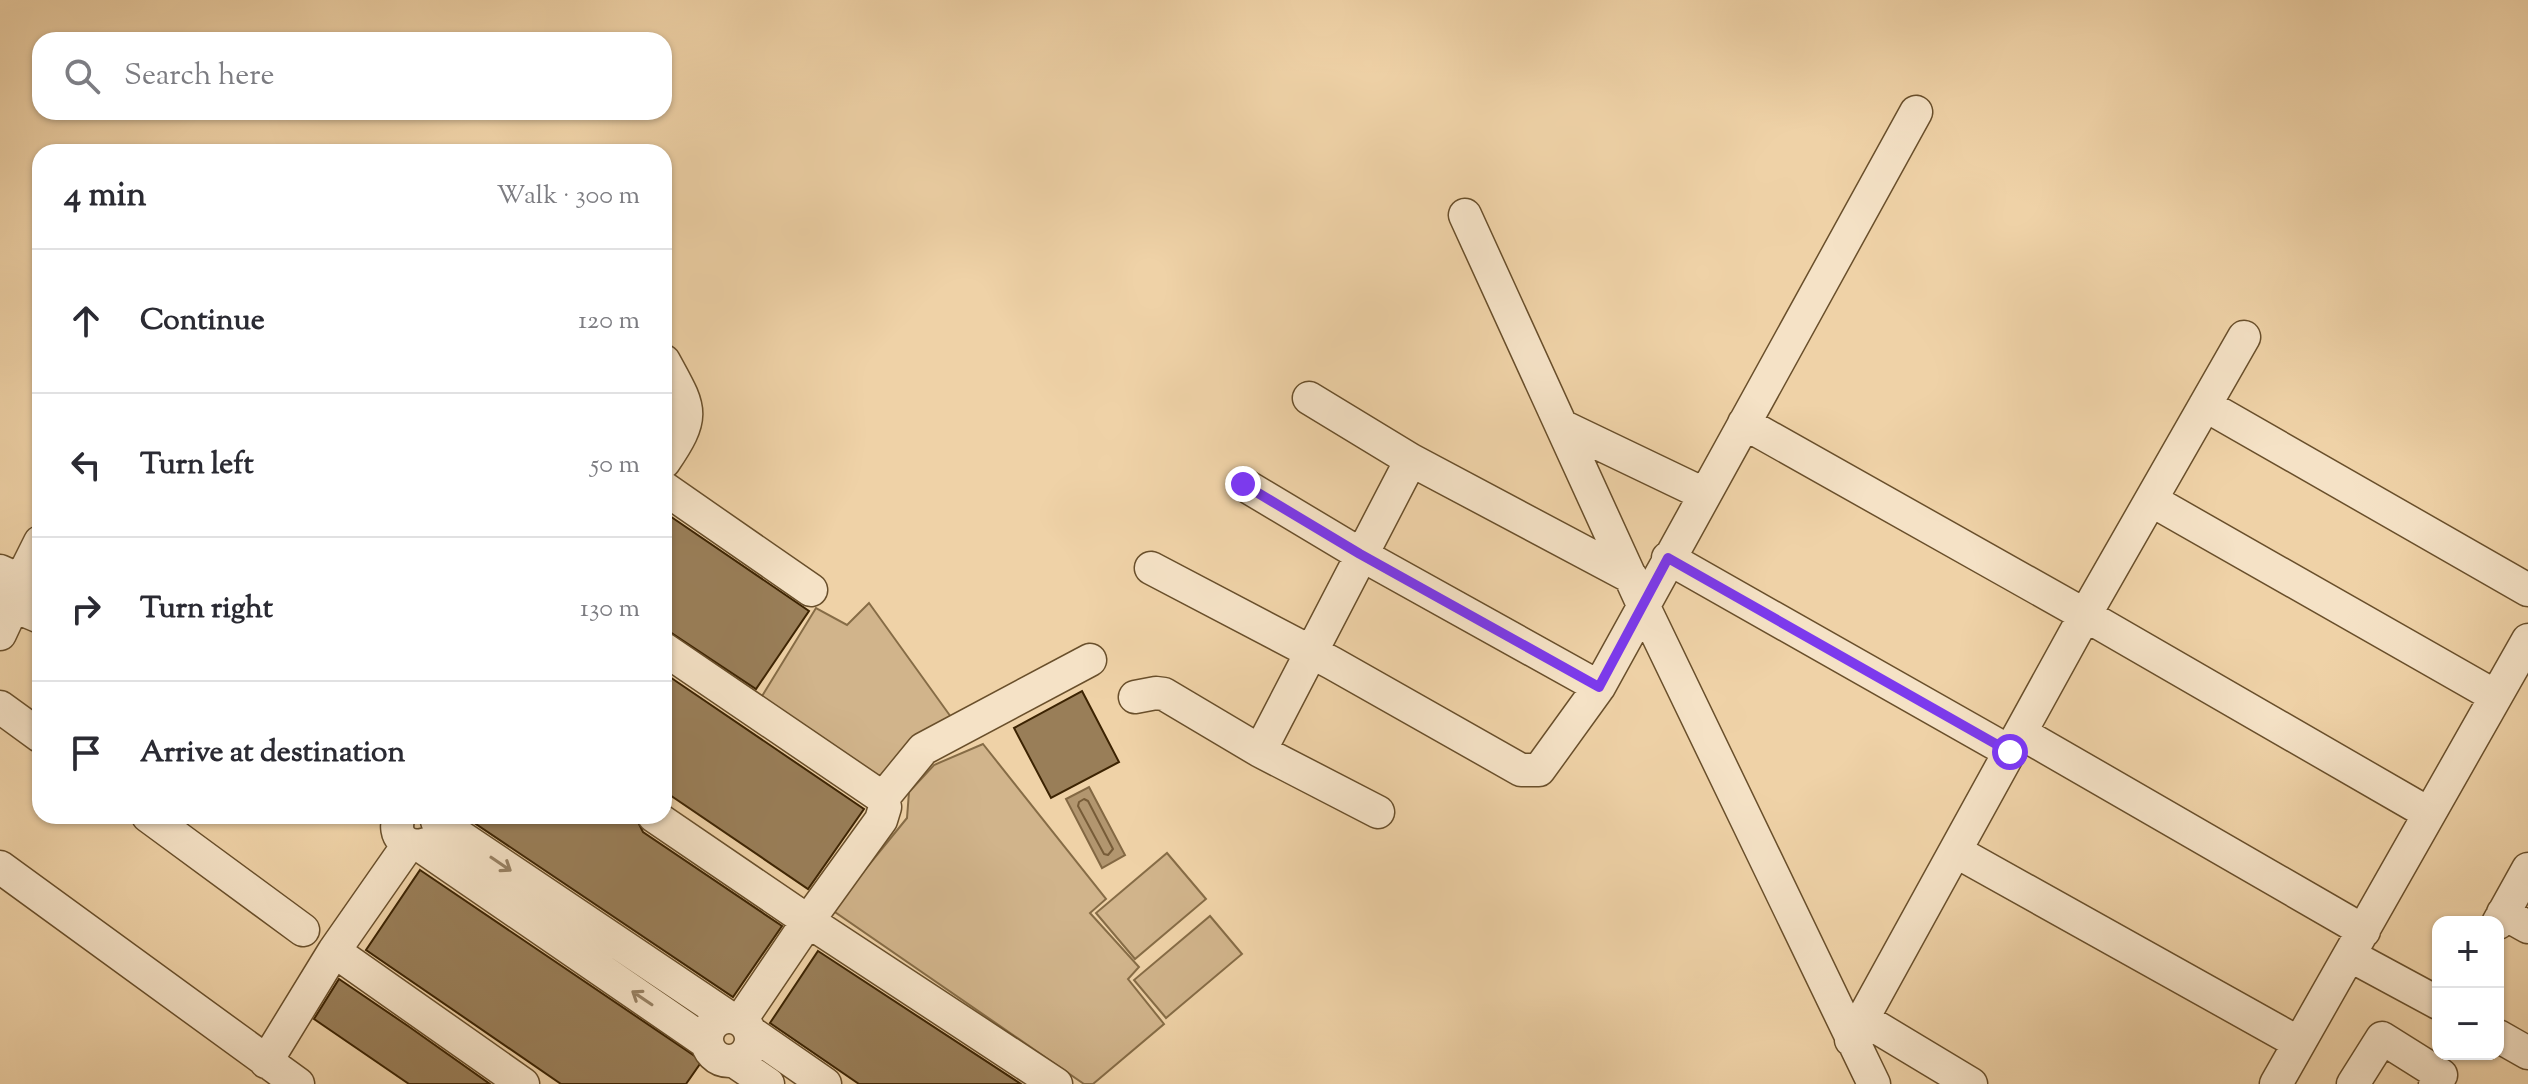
<!DOCTYPE html>
<html lang="en">
<head>
<meta charset="utf-8">
<style>
  :root { --surface:#fff; --page:#f7f7f7; --text:#2b2b33; --muted:#7c7c81; --line:#e1e1e2 }
  body { margin:0; font-family:"Sorts Mill Goudy",serif; background:var(--page); color:var(--text) }
  .controls { position:absolute; right:24px; bottom:24px; display:grid; overflow:hidden; border-radius:16px; box-shadow:0 2px 6px #0004 }
  .controls button { width:72px; height:72px; display:grid; place-items:center; padding:0; border:0; border-bottom:2px solid var(--line); background:var(--surface); color:var(--text); font:40px sans-serif }
  .stop { position:absolute; width:24px; height:24px; margin:-18px; border:6px solid #7c3aed; border-radius:50%; background:#fff }
  .stop.end { background:#7c3aed; border-color:#fff; box-shadow:0 2px 8px #0008 }
  .list { margin:0; padding:0; list-style:none }
  h2 { display:flex; justify-content:space-between; align-items:center; height:104px; margin:0; padding:0 32px; font-size:34px }
  h2 small { font-size:26px; font-weight:400; color:var(--muted) }
  .list li { display:grid; grid-template-columns:52px 1fr auto; gap:24px; align-items:center; box-sizing:border-box; height:144px; padding:0 32px; border-top:2px solid var(--line) }
  .list b { display:block; font-size:30px; white-space:nowrap }
  .list em { font-size:26px; font-style:normal; color:var(--muted) }
  .icon { flex:none; width:44px; height:44px; fill:none; stroke:currentColor; stroke-width:2; stroke-linecap:round; stroke-linejoin:round }
  .map { position:relative; flex:none; width:2528px; height:1084px; overflow:hidden }
  .search { position:absolute; background:var(--surface); box-shadow:0 2px 6px #0004; left:32px; top:32px; width:640px; height:88px; display:flex; align-items:center; gap:20px; box-sizing:border-box; padding:0 28px; border-radius:24px; color:var(--muted); font-size:30px }
  .panel { position:absolute; background:var(--surface); box-shadow:0 2px 6px #0004; left:32px; top:144px; width:640px; height:680px; border-radius:24px }
  .map>svg:first-child { display:block }
  .green { fill:#d1b48b; stroke:#866c46; stroke-width:2 }
  .water { fill:#b2966f; stroke:#836843; stroke-width:2 }
  .lines { fill:none; stroke-linecap:round; stroke-linejoin:round }
  .shore { stroke:#775c38; stroke-width:2 }
  .building { fill:#997e58; stroke:#3c2302; stroke-width:2 }
  .minor-casing { stroke:#694f2b; stroke-width:35 }
  .minor { stroke:#f5e2c6; stroke-width:32 }
  .oneway { stroke:#988264 }
  .route { stroke:#7c3aed; stroke-width:10 }
</style>
</head>
<body>
<div class="map">
<svg width="2528" height="1084" viewBox="0 0 2528 1084">
  <rect width="100%" height="100%" fill="#efd2a7"/>
  <filter id="stains"><feTurbulence type="fractalNoise" baseFrequency=".0025" numOctaves="4"/><feColorMatrix values="0 0 0 0 .2 0 0 0 0 .09 0 0 0 0 .02 0 0 0 .5 -.17"/></filter>
  <radialGradient id="worn" r=".72"><stop offset=".6" stop-color="#630" stop-opacity="0"/><stop offset="1" stop-color="#630" stop-opacity=".3"/></radialGradient>
  <path class="green" d="M869,603L951,717L881,779L759,701L816,608L847,625Z
    M983,744L1106,899L1090,913L1139,967L1128,979L1164,1024L1093,1084H1084L832,910L907,818L909,792L934,765Z
    M1167,853L1206,899L1135,959L1096,913Z
    M1210,916L1242,954L1166,1018L1134,980Z"/>
  <path class="water" d="M1089,787L1125,855L1102,868L1066,799Z"/>
  <g class="lines">
    <path class="shore" d="M1084,799L1088,801L1113,849L1108,855L1104,854L1078,806L1079,802Z"/>
  </g>
  <path class="building" d="M664,512L809,611L756,689L664,628Z
    M664,673L864,809L808,889L664,791Z
    M1082,691L1119,762L1051,798L1014,728Z
    M464,816H635L643,832L782,926L733,997Z
    M420,870L702,1061L686,1084H561L366,950Z
    M818,951L1021,1084H859L770,1023Z
    M339,979L408,1026L490,1084H409L314,1019Z"/>
  <g class="lines">
    <g class="minor-casing">
      <path id="minor" d="M1465,215L1644,607L1874,1084
        M664,361C690,409 697,414 664,462
        M1309,398L1411,460L1631,577
        M2205,405L2528,590
        M1744,423L2085,615L2428,813
        M1562,426L1704,494
        M1243,484L1360,554L1599,687
        M664,488L811,590
        M2151,500L2495,696
        M1668,558L2010,752
        M1151,568L1332,663L1521,770H1539L1599,687L1916,112
        M0,571L40,589
        M21,580L40,542
        M0,600L40,617
        M0,634L13,606
        M664,649L883,798L885,807L881,820L808,921L741,1020
        M1135,697L1156,693L1164,694L1260,751L1378,812
        M0,707L40,736
        M2021,733L2364,931
        M1260,751L1411,460
        M883,798L923,749L1090,660
        M148,816L303,930
        M399,816C392,836 406,850 426,844
        M654,816L808,921L1056,1084
        M437,821L727,1016
        M408,845L334,951L523,1084
        M421,846L706,1042
        M1957,852L2299,1043
        M0,867L298,1084
        M2503,913L2528,927
        M2498,923L2528,869
        M2351,956L2438,1003
        M707 1039a22 22 0 1 1 44 0a22 22 0 1 1-44 0Z
        M1863,1019L1971,1084
        M750,1032L825,1084
        M2498,1036L2528,1053
        M1851,1040L2085,615L2244,337
        M734,1061L768,1084
        M266,1062L334,951
        M2276,1084L2528,640
        M2353,1084L2382,1038L2441,1075L2435,1084"/>
    </g>
    <use href="#minor" class="minor"/>
  </g>
  <defs><path id="oneway-shaft" d="M-6 0H5M1.5-3L5.5 0L1.5 3" fill="none" stroke-width="1.6" stroke-linecap="round" stroke-linejoin="round" transform="scale(2)"/></defs>
  <g class="oneway">
    <use href="#oneway-shaft" transform="translate(501 864) rotate(34)"/>
    <use href="#oneway-shaft" transform="translate(642 998) rotate(-146)"/>
  </g>
  <g class="lines">
    <path class="route" d="M1243,484L1360,554L1599,687L1668,558L2010,752"/>
  </g>
  <rect width="100%" height="100%" filter="url(#stains)"/>
  <rect width="100%" height="100%" fill="url(#worn)"/>
</svg>
<div class="controls">
<button>+</button>
<button>−</button>
</div>
<div class="stop" style="left:2010px;top:752px"></div>
<div class="stop end" style="left:1243px;top:484px"></div>
<div class="search"><svg class="icon" aria-label="search" viewBox="0 0 24 24"><circle cx="10" cy="10" r="6"/><path d="M15 15l6 6"/></svg>Search here</div>
<section class="panel">
<h2>4 min<small>Walk · 300 m</small></h2>
<ul class="list">
<li><svg class="icon" aria-label="ahead" viewBox="0 0 24 24"><path d="M12 20V5M6 11l6-6 6 6"/></svg><div><b>Continue</b></div><em>120 m</em></li>
<li><svg class="icon" aria-label="left" viewBox="0 0 24 24"><path d="M17 20v-9H6M10 6l-5 5 5 5"/></svg><div><b>Turn left</b></div><em>50 m</em></li>
<li><svg class="icon" aria-label="right" viewBox="0 0 24 24"><path d="M7 20v-9h11M14 6l5 5-5 5"/></svg><div><b>Turn right</b></div><em>130 m</em></li>
<li><svg class="icon" aria-label="arrive" viewBox="0 0 24 24"><path d="M6 21V4h12l-3 4 3 4H6"/></svg><div><b>Arrive at destination</b></div></li>
</ul>
</section>
</div>
</body>
</html>
